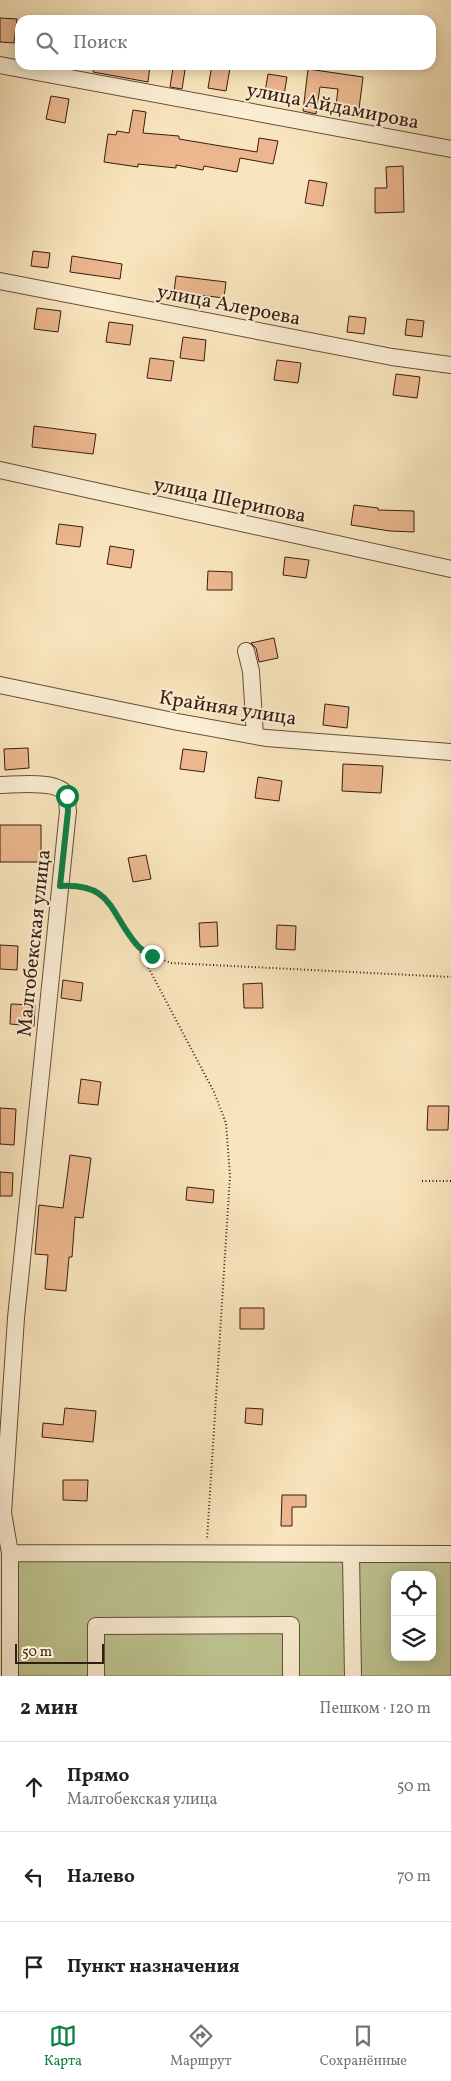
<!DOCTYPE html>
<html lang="ru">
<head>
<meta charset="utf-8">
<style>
  :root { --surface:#fff; --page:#f2f2f2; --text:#202124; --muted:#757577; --line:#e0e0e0; --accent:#0b8043 }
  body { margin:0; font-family:Vollkorn,serif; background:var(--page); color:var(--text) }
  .controls { position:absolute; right:15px; bottom:15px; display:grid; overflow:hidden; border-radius:10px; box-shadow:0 2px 12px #0003 }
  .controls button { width:45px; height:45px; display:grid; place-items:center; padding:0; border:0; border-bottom:1px solid var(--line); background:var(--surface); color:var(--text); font:25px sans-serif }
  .scale { position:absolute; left:15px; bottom:12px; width:89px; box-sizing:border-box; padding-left:5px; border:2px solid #381c10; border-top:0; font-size:14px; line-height:18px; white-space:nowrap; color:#381c10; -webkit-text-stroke:4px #fbeed4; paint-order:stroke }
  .stop { position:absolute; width:15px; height:15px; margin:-11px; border:4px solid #0b8043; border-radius:50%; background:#fff }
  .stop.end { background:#0b8043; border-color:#fff; box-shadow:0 1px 5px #0008 }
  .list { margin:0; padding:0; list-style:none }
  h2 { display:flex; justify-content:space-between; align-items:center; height:65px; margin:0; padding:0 20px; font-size:21px }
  h2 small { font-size:16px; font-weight:400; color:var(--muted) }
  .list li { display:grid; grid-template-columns:32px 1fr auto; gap:15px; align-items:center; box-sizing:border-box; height:90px; padding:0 20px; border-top:1px solid var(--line) }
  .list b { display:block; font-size:19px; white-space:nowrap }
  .list p { margin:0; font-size:16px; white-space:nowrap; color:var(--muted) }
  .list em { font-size:16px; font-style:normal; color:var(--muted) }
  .icon { flex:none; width:28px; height:28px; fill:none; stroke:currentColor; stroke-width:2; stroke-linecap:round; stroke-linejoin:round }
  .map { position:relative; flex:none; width:451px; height:1676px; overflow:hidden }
  .search { position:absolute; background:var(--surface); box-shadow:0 2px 12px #0003; left:15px; right:15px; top:15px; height:55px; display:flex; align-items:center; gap:12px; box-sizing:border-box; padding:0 18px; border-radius:15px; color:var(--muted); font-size:19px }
  .sheet { height:335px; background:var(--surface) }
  nav { display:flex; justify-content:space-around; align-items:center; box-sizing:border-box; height:70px; border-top:1px solid var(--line); background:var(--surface); font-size:14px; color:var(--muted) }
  nav a { display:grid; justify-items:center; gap:2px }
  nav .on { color:var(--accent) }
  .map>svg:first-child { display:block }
  .green { fill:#bec591; stroke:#7b7050; fill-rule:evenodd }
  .building { fill:#ecb78e; stroke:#381c10 }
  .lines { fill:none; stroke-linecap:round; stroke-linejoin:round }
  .minor-casing { stroke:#684e3b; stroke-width:18 }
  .path { stroke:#381c10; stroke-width:2; stroke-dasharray:1 2.5; stroke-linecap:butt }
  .minor { stroke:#fbeed4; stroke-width:16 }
  .route { stroke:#0b8043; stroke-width:6 }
  .labels { text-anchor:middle; stroke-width:4; stroke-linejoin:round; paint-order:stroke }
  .street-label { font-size:20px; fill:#381c10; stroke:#fbeed4 }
</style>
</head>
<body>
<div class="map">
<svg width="451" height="1676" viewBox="0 0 451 1676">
  <rect width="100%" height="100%" fill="#f9e5bd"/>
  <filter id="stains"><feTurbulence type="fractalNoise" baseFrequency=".004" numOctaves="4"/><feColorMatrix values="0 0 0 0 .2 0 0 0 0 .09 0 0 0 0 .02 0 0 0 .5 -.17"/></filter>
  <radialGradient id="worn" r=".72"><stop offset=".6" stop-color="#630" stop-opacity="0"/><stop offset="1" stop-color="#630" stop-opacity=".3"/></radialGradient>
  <path class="green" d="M10,1553L451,1554V1676H10ZM395,1575H432V1657H395Z"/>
  <path class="building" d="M0,18L17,19L14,43L0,42Z
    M94,65H150L148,82L93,72Z
    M212,65L230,68L226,91L208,88Z
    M173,68L185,70L182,89L170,87Z
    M308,69L363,77L358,117L335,114L338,89L320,87L316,114L303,111Z
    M268,74L287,77L283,101L264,98Z
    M51,96L69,99L65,123L46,119Z
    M133,110L146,112L143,133L179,136V139L257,152L259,138L278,141L273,164L240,158L237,172L204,166L203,170L176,165V168L138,164V167L104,162L108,134L116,135L117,131L129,133Z
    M403,166L404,212L375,213V188H387L386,167Z
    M309,180L327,183L323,206L305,203Z
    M33,251L50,253L48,268L31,266Z
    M72,256L122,264L120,279L70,272Z
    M176,276L226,282L224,298L174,292Z
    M37,308L61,311L58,332L34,329Z
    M349,316L366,318L364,334L347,332Z
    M407,319L424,321L422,337L405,335Z
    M109,322L133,325L130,345L106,342Z
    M183,337L206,340L204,361L180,358Z
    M150,358L174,361L171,381L147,378Z
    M277,360L301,363L298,383L274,380Z
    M396,374L420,377L417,398L393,395Z
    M34,426L96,434L93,454L32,447Z
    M354,505L378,508V510L414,511V532L390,531L351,525Z
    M59,524L83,527L80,547L56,544Z
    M110,546L134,550L131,568L107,564Z
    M285,557L309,560L306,578L283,575Z
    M208,571L232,572V590H207Z
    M274,638L278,658L259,662L256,648L251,643Z
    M325,704L349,707L347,728L323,725Z
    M28,748L29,768L5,770L4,749Z
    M183,749L207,752L204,772L180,769Z
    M343,764L383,766L381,793L342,791Z
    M258,777L282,781L279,801L255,798Z
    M0,825H41V862H0Z
    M146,855L151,879L133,882L128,858Z
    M217,922L218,946L200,947L199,923Z
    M277,925L296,926L295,950L276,949Z
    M0,945L18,946L17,970L0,969Z
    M63,980L83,983L81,1001L61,998Z
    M262,983L263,1008H244L243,984Z
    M11,1004L35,1005L34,1026L10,1024Z
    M81,1079L101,1082L98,1105L78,1103Z
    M428,1106H449L448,1130H427Z
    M0,1108L16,1109L14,1145L0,1144Z
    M70,1155L91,1158L83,1218L75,1217L72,1257H69L66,1291L45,1289L48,1255L35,1254L39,1205L63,1208Z
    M0,1172L13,1173L12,1196H0Z
    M187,1187L214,1190L213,1203L186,1200Z
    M240,1308H264V1329H240Z
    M65,1408L96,1411L93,1442L42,1437L43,1423L63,1425Z
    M246,1408L263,1409L262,1425L245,1423Z
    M63,1480H88L87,1501L63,1500Z
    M282,1495H306V1507H292V1526H281Z"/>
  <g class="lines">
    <g class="minor-casing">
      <path id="minor" d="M0,65L451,149
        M0,281L392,357L451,365
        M0,470L451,569
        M246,651L251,671L255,736
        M0,685L178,722L266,738L451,752
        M0,785C15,785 60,779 67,796C68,800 67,807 68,811L16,1318L3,1513L10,1553V1676
        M10,1553L451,1554
        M351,1555L353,1676
        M96,1676V1626L291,1625V1676"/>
    </g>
    <path class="path" d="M75,885C113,885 117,927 138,946C148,956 160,959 172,963L451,977
      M137,946L214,1092L226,1123L230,1176L207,1540
      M422,1181H451"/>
    <use href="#minor" class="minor"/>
  </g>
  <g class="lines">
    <path class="route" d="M67,796L68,811L60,886C114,883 109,913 137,945C140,949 147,953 152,956"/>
  </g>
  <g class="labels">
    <g class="street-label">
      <text transform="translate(333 105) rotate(11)" y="7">улица Айдамирова</text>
      <text transform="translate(229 304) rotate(11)" y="7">улица Алероева</text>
      <text transform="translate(230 499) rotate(12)" y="7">улица Шерипова</text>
      <text transform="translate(228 707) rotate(9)" y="7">Крайняя улица</text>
      <text transform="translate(33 943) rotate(-84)" y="7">Малгобекская улица</text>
    </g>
  </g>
  <rect width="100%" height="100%" filter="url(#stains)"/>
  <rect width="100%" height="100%" fill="url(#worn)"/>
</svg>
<div class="controls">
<button><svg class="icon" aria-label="locate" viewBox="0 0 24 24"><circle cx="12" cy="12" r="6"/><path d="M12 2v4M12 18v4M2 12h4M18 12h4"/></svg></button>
<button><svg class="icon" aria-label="layers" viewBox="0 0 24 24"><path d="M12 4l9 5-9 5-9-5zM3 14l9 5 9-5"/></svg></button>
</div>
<div class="scale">50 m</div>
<div class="stop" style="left:67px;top:796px"></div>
<div class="stop end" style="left:152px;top:956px"></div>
<div class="search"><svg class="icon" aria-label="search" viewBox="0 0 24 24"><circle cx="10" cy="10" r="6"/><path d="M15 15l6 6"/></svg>Поиск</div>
</div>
<section class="sheet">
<h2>2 мин<small>Пешком · 120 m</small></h2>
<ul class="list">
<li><svg class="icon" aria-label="ahead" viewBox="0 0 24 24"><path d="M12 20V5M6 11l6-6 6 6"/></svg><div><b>Прямо</b><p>Малгобекская улица</p></div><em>50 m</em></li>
<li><svg class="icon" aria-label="left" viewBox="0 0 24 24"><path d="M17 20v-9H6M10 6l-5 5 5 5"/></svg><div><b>Налево</b></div><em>70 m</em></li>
<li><svg class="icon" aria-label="arrive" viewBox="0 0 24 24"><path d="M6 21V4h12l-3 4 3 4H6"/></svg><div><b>Пункт назначения</b></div></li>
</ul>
</section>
<nav>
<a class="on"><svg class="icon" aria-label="map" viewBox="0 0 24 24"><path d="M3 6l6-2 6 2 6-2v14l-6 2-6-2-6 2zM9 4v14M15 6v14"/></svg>Карта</a>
<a><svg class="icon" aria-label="directions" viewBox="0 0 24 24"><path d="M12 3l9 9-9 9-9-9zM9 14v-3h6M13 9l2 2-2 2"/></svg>Маршрут</a>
<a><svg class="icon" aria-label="saved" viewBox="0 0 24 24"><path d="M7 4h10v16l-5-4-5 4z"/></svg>Сохранённые</a>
</nav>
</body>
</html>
